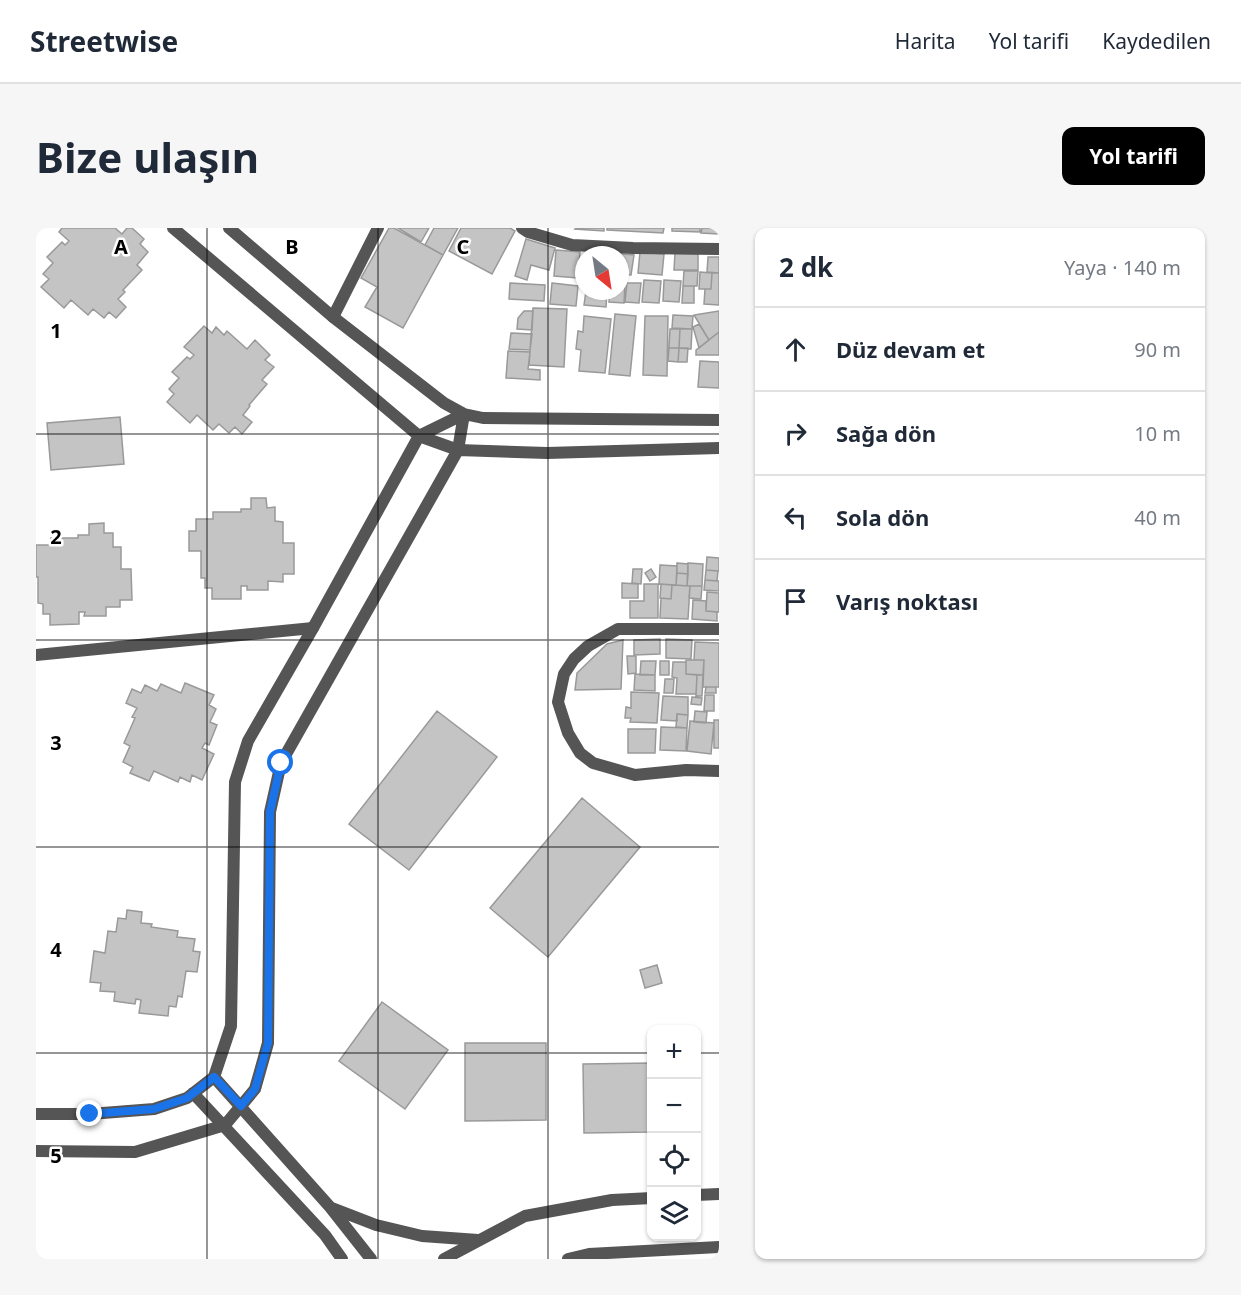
<!DOCTYPE html>
<html lang="tr">
<head>
<meta charset="utf-8">
<style>
  :root { --surface:#fff; --page:#f6f6f7; --text:#1f2937; --muted:#747a83; --line:#e0e1e3; --accent:#000 }
  body { margin:0; font-family:"Noto Sans",sans-serif; background:var(--page); color:var(--text) }
  .controls { position:absolute; right:18px; bottom:18px; display:grid; overflow:hidden; border-radius:12px; box-shadow:0 2px 4px #0004 }
  .controls button { width:54px; height:54px; display:grid; place-items:center; padding:0; border:0; border-bottom:2px solid var(--line); background:var(--surface); color:var(--text); font:30px sans-serif }
  .compass { position:absolute; left:539px; top:18px; width:54px; height:54px; border-radius:50%; background:var(--surface); box-shadow:0 2px 4px #0004; rotate:150deg }
  .stop { position:absolute; width:18px; height:18px; margin:-14px; border:4px solid #1a73e8; border-radius:50%; background:#fff }
  .stop.end { background:#1a73e8; border-color:#fff; box-shadow:0 2px 6px #0008 }
  .list { margin:0; padding:0; list-style:none }
  h2 { display:flex; justify-content:space-between; align-items:center; height:78px; margin:0; padding:0 24px; font-size:26px }
  h2 small { font-size:20px; font-weight:400; color:var(--muted) }
  .list li { display:grid; grid-template-columns:39px 1fr auto; gap:18px; align-items:center; box-sizing:border-box; height:84px; padding:0 24px; border-top:2px solid var(--line) }
  .list b { display:block; font-size:22px; white-space:nowrap }
  .list em { font-size:20px; font-style:normal; color:var(--muted) }
  .icon { flex:none; width:33px; height:33px; fill:none; stroke:currentColor; stroke-width:2; stroke-linecap:round; stroke-linejoin:round }
  .map { position:relative; flex:none; width:683px; height:1031px; overflow:hidden; border-radius:12px }
  header { display:flex; align-items:center; gap:36px; box-sizing:border-box; height:84px; padding:0 30px; background:var(--surface); border-bottom:2px solid var(--line) }
  header strong { font-size:28px }
  nav { display:flex; gap:33px; margin-inline-start:auto; font-size:21px }
  .intro { display:flex; align-items:center; justify-content:space-between; box-sizing:border-box; height:144px; padding:0 36px }
  h1 { margin:0; font-size:42px }
  .button { padding:15px 27px; border-radius:12px; background:var(--accent); color:#fff; font-size:21px; font-weight:700 }
  main { display:flex; gap:36px; padding:0 36px }
  aside { flex:1; background:var(--surface); border-radius:12px; box-shadow:0 2px 4px #0004 }
  .map>svg:first-child { display:block }
  .building { fill:#c4c4c4; stroke:#999; stroke-width:1.5 }
  .lines { fill:none; stroke-linecap:round; stroke-linejoin:round }
  .minor { stroke:#555; stroke-width:12 }
  .tertiary { stroke:#555; stroke-width:12 }
  .route { stroke:#1a73e8; stroke-width:8 }
  .grid { fill:none; stroke:#000; stroke-width:1.5; stroke-opacity:0.55 }
  .grid-label { font-size:20px; text-anchor:middle; font-weight:bold; fill:#000; stroke:#fff; stroke-width:5; stroke-linejoin:round; paint-order:stroke }
</style>
</head>
<body>
<header>
<strong>Streetwise</strong>
<nav><a>Harita</a><a>Yol tarifi</a><a>Kaydedilen</a></nav>
</header>
<div class="intro"><h1>Bize ulaşın</h1><a class="button">Yol tarifi</a></div>
<main>
<div class="map">
<svg width="683" height="1031" viewBox="0 0 683 1031">
  <rect width="100%" height="100%" fill="#fff"/>
  <path class="building" d="M26,0H79L86,6L91,0H96L108,11L104,16L112,24L101,37L106,42L87,62L89,64L82,71L90,79L80,90L73,84L68,90L57,81L52,87L35,72L28,80L5,59L13,51L7,46L17,35L11,29L26,14L29,17L33,13L23,4Z
    M353,0H358L407,27L367,100L329,79L341,59L325,50Z
    M362,0H393L385,14Z
    M398,0H422L407,27L389,17Z
    M425,0H474L479,3L456,46L413,23Z
    M540,0H568V3L539,1Z
    M571,0H628L627,5L571,2Z
    M636,0H664V4L636,3Z
    M666,0H683V6L665,5Z
    M490,11L519,20L513,42L495,37L491,52L479,48Z
    M520,22L544,24L542,50L518,48Z
    M604,24L628,26L626,47L602,45Z
    M577,25L598,27L595,47L584,46V27H577Z
    M639,25L662,26V42H638Z
    M672,29H683V45L671,44Z
    M648,43H662L661,58H647Z
    M664,44L676,45L675,61H663Z
    M676,45H683V77L668,76L669,61H675Z
    M608,52L625,53L623,75L606,74Z
    M628,52L645,53L643,74L627,73Z
    M474,55L509,57L508,73L473,71Z
    M516,55L542,58L540,78L514,76Z
    M591,55H605L603,75L589,74Z
    M584,56H589L588,75L573,74L574,63H584Z
    M647,58H658V75H646Z
    M550,63H571L570,79L548,77Z
    M497,80L531,81L528,139L493,137Z
    M488,83H497L496,102L481,101L482,90Z
    M683,83V104L673,112L658,87Z
    M579,86L600,88L594,148L573,146Z
    M637,87L657,88L656,101L636,100Z
    M548,88L575,91L569,145L543,143L545,122L540,121L542,103L547,104Z
    M609,88H632L631,148L607,147Z
    M663,96L673,112L663,120L657,99Z
    M168,98L176,105L180,99L188,107L191,103L211,121L219,112L234,127L229,132L238,139L226,152L231,156L213,177L214,178L207,187L216,194L206,206L199,199L193,205L183,196L177,202L161,187L154,195L131,174L138,166L133,161L143,150L136,144L151,129L154,131L158,127L148,119Z
    M634,101H644L643,120H633Z
    M644,101H656L655,121L643,120Z
    M683,104V127H660V122Z
    M475,105L496,106L494,122L473,121Z
    M633,120H643L642,134L632,133Z
    M643,120H652L651,134H642Z
    M472,123L494,124L492,141L504,142V152L470,150Z
    M664,133L683,134V160L662,159Z
    M84,189L88,236L15,242L11,195Z
    M215,270H230L231,280L239,279V293L247,294V315H258V346H247V354L232,353V362H211V358H205V371H176V360H169V350H165V323H153V303H160V291H177V284H205V281H215Z
    M68,295V305H77V319H85V341H95L96,372H84V379H70V388H48L49,384H43V396L14,397V386H7V376L2,375V349H0V317H15V310H42V307H53V296Z
    M671,329L683,330V343L670,342Z
    M641,335L652,336V346L641,345Z
    M652,335L667,336L666,358H651Z
    M624,337L641,338L640,357L623,356Z
    M597,341H606L605,356L596,355Z
    M615,341L620,349L614,353L609,345Z
    M670,342L682,343L681,353L669,352Z
    M641,345L652,346L651,358L640,357Z
    M669,352L683,353V363L668,362Z
    M586,355L602,356V370H586Z
    M608,356H622V390H594V373H608Z
    M625,356L636,357L635,371L624,370Z
    M636,357L654,358L652,391L624,390L625,370L635,371Z
    M654,358H666L665,371L653,370Z
    M671,364L683,365V384L670,383Z
    M657,372L670,373V383L681,384V393L656,391Z
    M624,411V426L598,427V412Z
    M630,411L656,412L655,431L630,430Z
    M587,412L585,461L539,462L541,445L571,416Z
    M659,414L683,415V459H667L668,432H658Z
    M591,428H600V445L592,446Z
    M650,432H668L667,447L650,446Z
    M605,433H620L619,447H604Z
    M624,433H633V447H624Z
    M637,434H650V446L661,447L660,466H640L641,450L636,449Z
    M599,446L619,447V463L598,462Z
    M661,447H667L666,468H660Z
    M629,451H638L637,465H628Z
    M149,455L178,467L173,477L180,481L174,494L181,497L173,517L169,515L166,520L178,526L166,552L156,547L154,554L144,549L142,554L118,543L113,553L94,545L97,539L87,534L94,518L88,515L99,490L96,489L101,480L90,475L96,461L105,465L109,457L121,463L125,456L145,465Z
    M670,459H680V465H669Z
    M595,464L623,465L621,495L594,494L595,490H589L590,479L595,480Z
    M669,467H678V483H668Z
    M627,468L652,469V487L641,486V493L625,492Z
    M656,469L666,470L665,477L655,476Z
    M401,483L461,529L373,642L313,596Z
    M659,483L671,484L670,495L658,494Z
    M641,486L652,487L651,500L640,499Z
    M678,492H683V520H678Z
    M654,493L678,495L675,526L651,523Z
    M625,499L651,500L650,523L624,522Z
    M592,501H620L619,525H592Z
    M546,570L604,619L512,729L454,680Z
    M91,682L106,684L105,695L116,696L115,699L142,703L141,709L159,711L157,723L164,724L161,744L150,743L146,769L142,768L140,779L133,778L132,788L103,785L105,772L100,771L99,776L78,773L79,764L64,763L65,755L54,754L58,723L69,725L72,703L80,704L82,690L90,691Z
    M621,737L626,755L609,760L604,742Z
    M346,774L412,822L369,881L303,833Z
    M429,815H510V892L429,893Z
    M616,835V904L548,905L547,836Z"/>
  <g class="lines">
    <path class="minor" d="M486,0L492,4L536,17L597,20L683,21
      M297,89L342,0
      M683,401H582L552,418L538,431L528,446L522,474L532,505L544,525L557,535L599,547L650,542L683,543
      M0,427L277,400"/>
    <path class="tertiary" d="M137,0L383,208L422,222L511,225L683,220
      M193,0L297,89L408,175L428,186L447,190L683,192
      M178,849L294,979L335,1031
      M157,865L289,1007L306,1031
      M0,886H54L118,881L151,870L178,849L195,798L199,554L212,513L277,400L383,208L428,186
      M0,923L99,924L189,897L219,861L232,815L234,584L245,535L422,222L428,186
      M660,967L683,966
      M296,980L340,997L386,1008L442,1012
      M408,1031L489,988L576,972L616,970
      M532,1031L553,1026L683,1019"/>
  </g>
  <g class="lines">
    <path class="route" d="M54,886L118,881L151,870L178,849L205,878L219,861L232,815L234,584L245,535"/>
  </g>
  <path class="grid" d="M171,0V1031M342,0V1031M512,0V1031M0,206H683M0,412H683M0,619H683M0,825H616M660,825H683"/>
  <g class="grid-label">
    <text x="85" y="26">A</text>
    <text x="256" y="26">B</text>
    <text x="427" y="26">C</text>
    <text x="20" y="110">1</text>
    <text x="20" y="316">2</text>
    <text x="20" y="522">3</text>
    <text x="20" y="729">4</text>
    <text x="20" y="935">5</text>
  </g>
</svg>
<div class="controls">
<button>+</button>
<button>−</button>
<button><svg class="icon" aria-label="locate" viewBox="0 0 24 24"><circle cx="12" cy="12" r="6"/><path d="M12 2v4M12 18v4M2 12h4M18 12h4"/></svg></button>
<button><svg class="icon" aria-label="layers" viewBox="0 0 24 24"><path d="M12 4l9 5-9 5-9-5zM3 14l9 5 9-5"/></svg></button>
</div>
<svg class="compass" viewBox="-18 -18 36 36"><path d="M0-13l5 13h-10z" fill="#e53935"/><path d="M0 13l5-13h-10z" fill="#747a83"/></svg>
<div class="stop" style="left:245px;top:535px"></div>
<div class="stop end" style="left:54px;top:886px"></div>
</div>
<aside>
<h2>2 dk<small>Yaya · 140 m</small></h2>
<ul class="list">
<li><svg class="icon" aria-label="ahead" viewBox="0 0 24 24"><path d="M12 20V5M6 11l6-6 6 6"/></svg><div><b>Düz devam et</b></div><em>90 m</em></li>
<li><svg class="icon" aria-label="right" viewBox="0 0 24 24"><path d="M7 20v-9h11M14 6l5 5-5 5"/></svg><div><b>Sağa dön</b></div><em>10 m</em></li>
<li><svg class="icon" aria-label="left" viewBox="0 0 24 24"><path d="M17 20v-9H6M10 6l-5 5 5 5"/></svg><div><b>Sola dön</b></div><em>40 m</em></li>
<li><svg class="icon" aria-label="arrive" viewBox="0 0 24 24"><path d="M6 21V4h12l-3 4 3 4H6"/></svg><div><b>Varış noktası</b></div></li>
</ul>
</aside>
</main>
</body>
</html>
